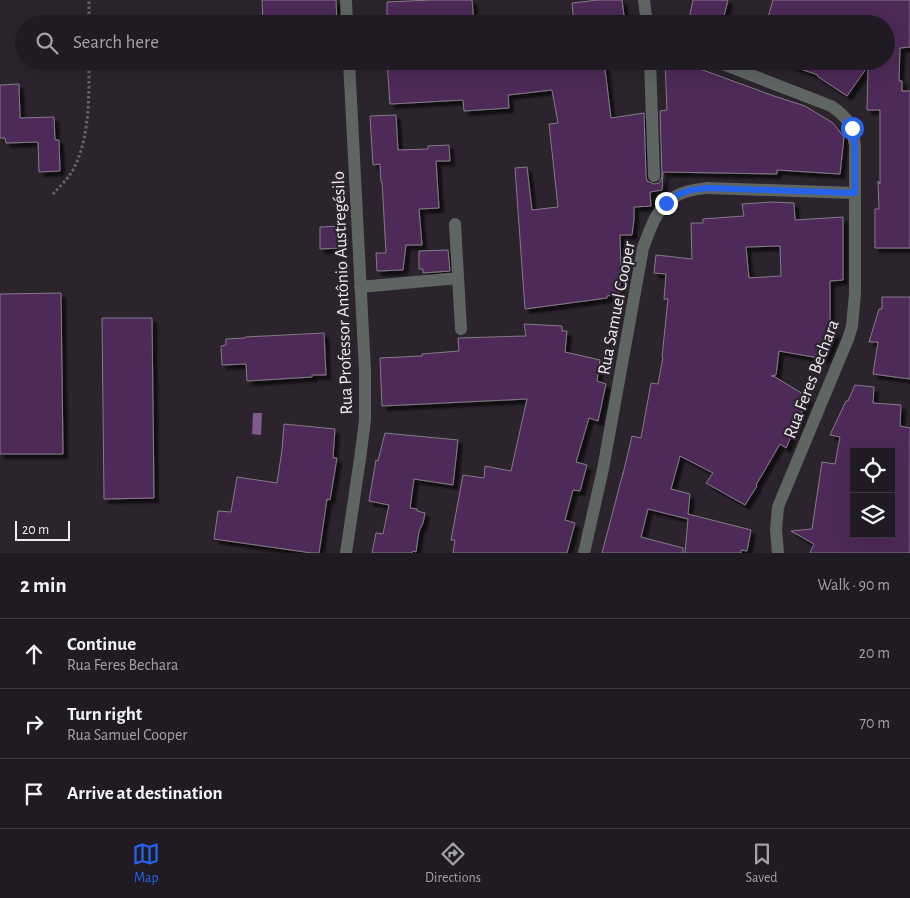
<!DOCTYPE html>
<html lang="en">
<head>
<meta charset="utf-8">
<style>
  :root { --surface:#201b22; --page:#2d282f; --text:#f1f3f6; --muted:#a2a1a5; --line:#3d3940; --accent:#2563eb }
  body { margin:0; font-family:"Alegreya Sans",sans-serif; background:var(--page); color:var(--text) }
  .controls { position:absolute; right:15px; bottom:15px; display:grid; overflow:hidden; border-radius:0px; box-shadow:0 5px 20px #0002 }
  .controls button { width:45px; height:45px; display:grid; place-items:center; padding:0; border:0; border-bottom:1px solid var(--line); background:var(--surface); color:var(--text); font:25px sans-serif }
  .scale { position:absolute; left:15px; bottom:12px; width:55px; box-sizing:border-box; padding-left:5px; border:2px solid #efebf1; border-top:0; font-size:14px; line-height:18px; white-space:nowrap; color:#efebf1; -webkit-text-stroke:4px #2b242d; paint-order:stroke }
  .stop { position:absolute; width:15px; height:15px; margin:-11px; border:4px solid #2563eb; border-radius:50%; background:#fff }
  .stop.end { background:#2563eb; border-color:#fff; box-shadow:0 1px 5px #0008 }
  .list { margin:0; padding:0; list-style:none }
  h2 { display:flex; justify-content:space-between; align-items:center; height:65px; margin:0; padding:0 20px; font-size:21px }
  h2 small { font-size:16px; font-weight:400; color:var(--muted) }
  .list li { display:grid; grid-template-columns:32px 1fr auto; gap:15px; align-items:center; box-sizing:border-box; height:70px; padding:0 20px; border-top:1px solid var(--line) }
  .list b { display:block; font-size:19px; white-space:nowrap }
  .list p { margin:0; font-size:16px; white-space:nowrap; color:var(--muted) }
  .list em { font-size:16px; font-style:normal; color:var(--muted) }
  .icon { flex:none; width:28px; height:28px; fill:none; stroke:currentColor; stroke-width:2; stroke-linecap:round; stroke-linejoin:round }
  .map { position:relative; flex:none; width:910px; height:553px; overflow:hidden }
  .search { position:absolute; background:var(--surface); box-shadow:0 5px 20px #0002; left:15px; right:15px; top:15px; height:55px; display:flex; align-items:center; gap:12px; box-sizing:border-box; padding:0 18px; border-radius:28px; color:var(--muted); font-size:19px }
  .sheet { height:275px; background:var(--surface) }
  nav { display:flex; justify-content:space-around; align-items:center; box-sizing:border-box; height:70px; border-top:1px solid var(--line); background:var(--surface); font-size:14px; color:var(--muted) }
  nav a { display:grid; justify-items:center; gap:2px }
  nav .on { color:var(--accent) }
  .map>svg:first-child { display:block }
  .water { fill:#825b8e }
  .building { fill:#4e2958; stroke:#847b86; fill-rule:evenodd; filter:url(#shadow) }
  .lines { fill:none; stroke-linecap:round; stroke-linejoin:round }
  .path { stroke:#68626a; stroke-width:3; stroke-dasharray:2.5 2.5; stroke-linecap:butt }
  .street { stroke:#5f6563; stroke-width:12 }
  .route { stroke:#2563eb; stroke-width:6 }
  .labels { text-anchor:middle; stroke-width:4.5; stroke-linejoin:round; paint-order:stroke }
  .street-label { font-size:18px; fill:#efebf1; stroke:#2b242d }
</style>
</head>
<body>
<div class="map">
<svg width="910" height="553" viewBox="0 0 910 553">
  <defs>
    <filter id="shadow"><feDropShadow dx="4.5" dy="4.5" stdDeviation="1" flood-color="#0009"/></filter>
  </defs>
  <rect width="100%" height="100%" fill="#2b242d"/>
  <path class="water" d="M253,413H262L261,435L252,434Z"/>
  <path class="building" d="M262,0H336L337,24H324V18L263,21Z
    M431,0H472L474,24H387V2Z
    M598,0H622L625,24H574L572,3Z
    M693,0H728L722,24H688Z
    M773,0H910V47L900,48L899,81H902V91H910V248H875V209H879L878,181L880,184V110H867L868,66L847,96L817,76L818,75L786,64V61H886V24H766Z
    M387,61H604L611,118L644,113L646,176L647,181L654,184L659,183L661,179L662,176L660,111L667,110L665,61H678L774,96L805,106L833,123L844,137L840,174L777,170V174L663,172L662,190L650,192L651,206L634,207V219L632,235H620L621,272L619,294L607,296V298L525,309L515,168L527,167L532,210L558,207L549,124L558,123L552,90L508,95L509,108L464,111L463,100L390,104Z
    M19,84L20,118L54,117L55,140H59L60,171L39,172L38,142L6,143L5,138H0V85Z
    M396,115L398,150L428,149V146L449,145L450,161H436L439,208L419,209L422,245H406L403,270L377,271L376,253H386L382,182H381L380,164L373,165L370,116Z
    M772,202L794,203L795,220L843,217V280L830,281V333H835L825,359L779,351L776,375L771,376L775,377L808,397L786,448L780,444L756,485L757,486L745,505L706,483L713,473L680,456L671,489L690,494L688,514L751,530L747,551L741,550V553H685L688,519L648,509L641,537L683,548V553H602L623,473V474L632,436L641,438L651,383L658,384L663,357H662L668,299H664L666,274L654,273L656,255L692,259L691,223H703V219L744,216L742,204ZM780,246L781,276L749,278L746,247Z
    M342,226V248L320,249V227Z
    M448,250L450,271L423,273V269H419V251Z
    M61,293L63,454H0V294Z
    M882,297H910V379L873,374L878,342H869L879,309H882Z
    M102,318H152L154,498L104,499Z
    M524,324L562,326V331H567L565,352L600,360L597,381L606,384L598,421L589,418L576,462L587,465L580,491L573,490L565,520L575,523L567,553H453L455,540H451L463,475L484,478L485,466L511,471L527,399L382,406L380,358L422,356V354L459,351L458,338L526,336Z
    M324,333L326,375H312V377L247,381L246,364L222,365L221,346L226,345V339L245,338V337Z
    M855,385L874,387L873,403L901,405L900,426L910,428V553H810L814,544L791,531L812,529L822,462L835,464L840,437L830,435L846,401H848ZM854,452H891V534H854Z
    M284,424L335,429L333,458H337L330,500L327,499L319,553H312L214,539L218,511L231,512L237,477L277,483L282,450Z
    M385,433L458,440L453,485L414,479L410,508L417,509V511L425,513L423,523L419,531L416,552L413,551L412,553H372L376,533L383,534L389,505L369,501L376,460L378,461Z"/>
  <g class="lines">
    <path class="path" d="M89,24V0
      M53,194C59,187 68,179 73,170C90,138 89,96 89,61"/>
    <path class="street" d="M346,0L347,24
      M644,0L647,24
      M650,61L654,176
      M715,61L831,106C849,118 851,124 855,145V294L852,326L848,339L778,507L776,530L778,553
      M455,224L461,329
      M360,287L458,278
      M346,553L360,459L365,420V371L349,61
      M584,553L603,469L643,248C651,227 657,204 680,194C688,190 698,189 707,188L855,193"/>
  </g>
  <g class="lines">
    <path class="route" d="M666,203L679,194L691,190L707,188L855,193V145L852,128"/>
  </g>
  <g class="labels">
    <g class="street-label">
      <text transform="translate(342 293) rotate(-92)" y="6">Rua Professor Antônio Austregésilo</text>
      <text transform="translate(616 308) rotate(-79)" y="6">Rua Samuel Cooper</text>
      <text transform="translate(811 379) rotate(-69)" y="6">Rua Feres Bechara</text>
    </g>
  </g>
</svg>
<div class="controls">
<button><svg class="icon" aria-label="locate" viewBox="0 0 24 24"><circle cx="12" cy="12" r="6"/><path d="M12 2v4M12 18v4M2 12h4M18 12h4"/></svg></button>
<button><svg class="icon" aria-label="layers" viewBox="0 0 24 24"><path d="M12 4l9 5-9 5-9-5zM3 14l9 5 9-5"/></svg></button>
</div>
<div class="scale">20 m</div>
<div class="stop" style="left:852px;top:128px"></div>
<div class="stop end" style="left:666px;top:203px"></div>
<div class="search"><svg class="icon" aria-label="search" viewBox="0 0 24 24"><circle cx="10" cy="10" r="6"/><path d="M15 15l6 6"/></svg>Search here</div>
</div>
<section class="sheet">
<h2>2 min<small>Walk · 90 m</small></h2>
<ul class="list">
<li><svg class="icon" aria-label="ahead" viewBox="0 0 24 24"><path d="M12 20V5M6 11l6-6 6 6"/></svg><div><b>Continue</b><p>Rua Feres Bechara</p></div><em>20 m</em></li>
<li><svg class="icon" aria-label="right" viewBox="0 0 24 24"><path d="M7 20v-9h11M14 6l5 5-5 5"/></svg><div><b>Turn right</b><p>Rua Samuel Cooper</p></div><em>70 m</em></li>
<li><svg class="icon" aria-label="arrive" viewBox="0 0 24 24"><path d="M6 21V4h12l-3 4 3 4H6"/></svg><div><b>Arrive at destination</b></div></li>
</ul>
</section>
<nav>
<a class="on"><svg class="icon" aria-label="map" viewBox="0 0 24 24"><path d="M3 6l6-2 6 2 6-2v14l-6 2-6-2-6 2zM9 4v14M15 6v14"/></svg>Map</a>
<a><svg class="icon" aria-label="directions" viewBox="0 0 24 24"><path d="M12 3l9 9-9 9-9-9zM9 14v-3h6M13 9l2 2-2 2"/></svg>Directions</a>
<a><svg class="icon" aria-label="saved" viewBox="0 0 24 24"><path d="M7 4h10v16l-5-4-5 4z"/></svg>Saved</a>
</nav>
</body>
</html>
